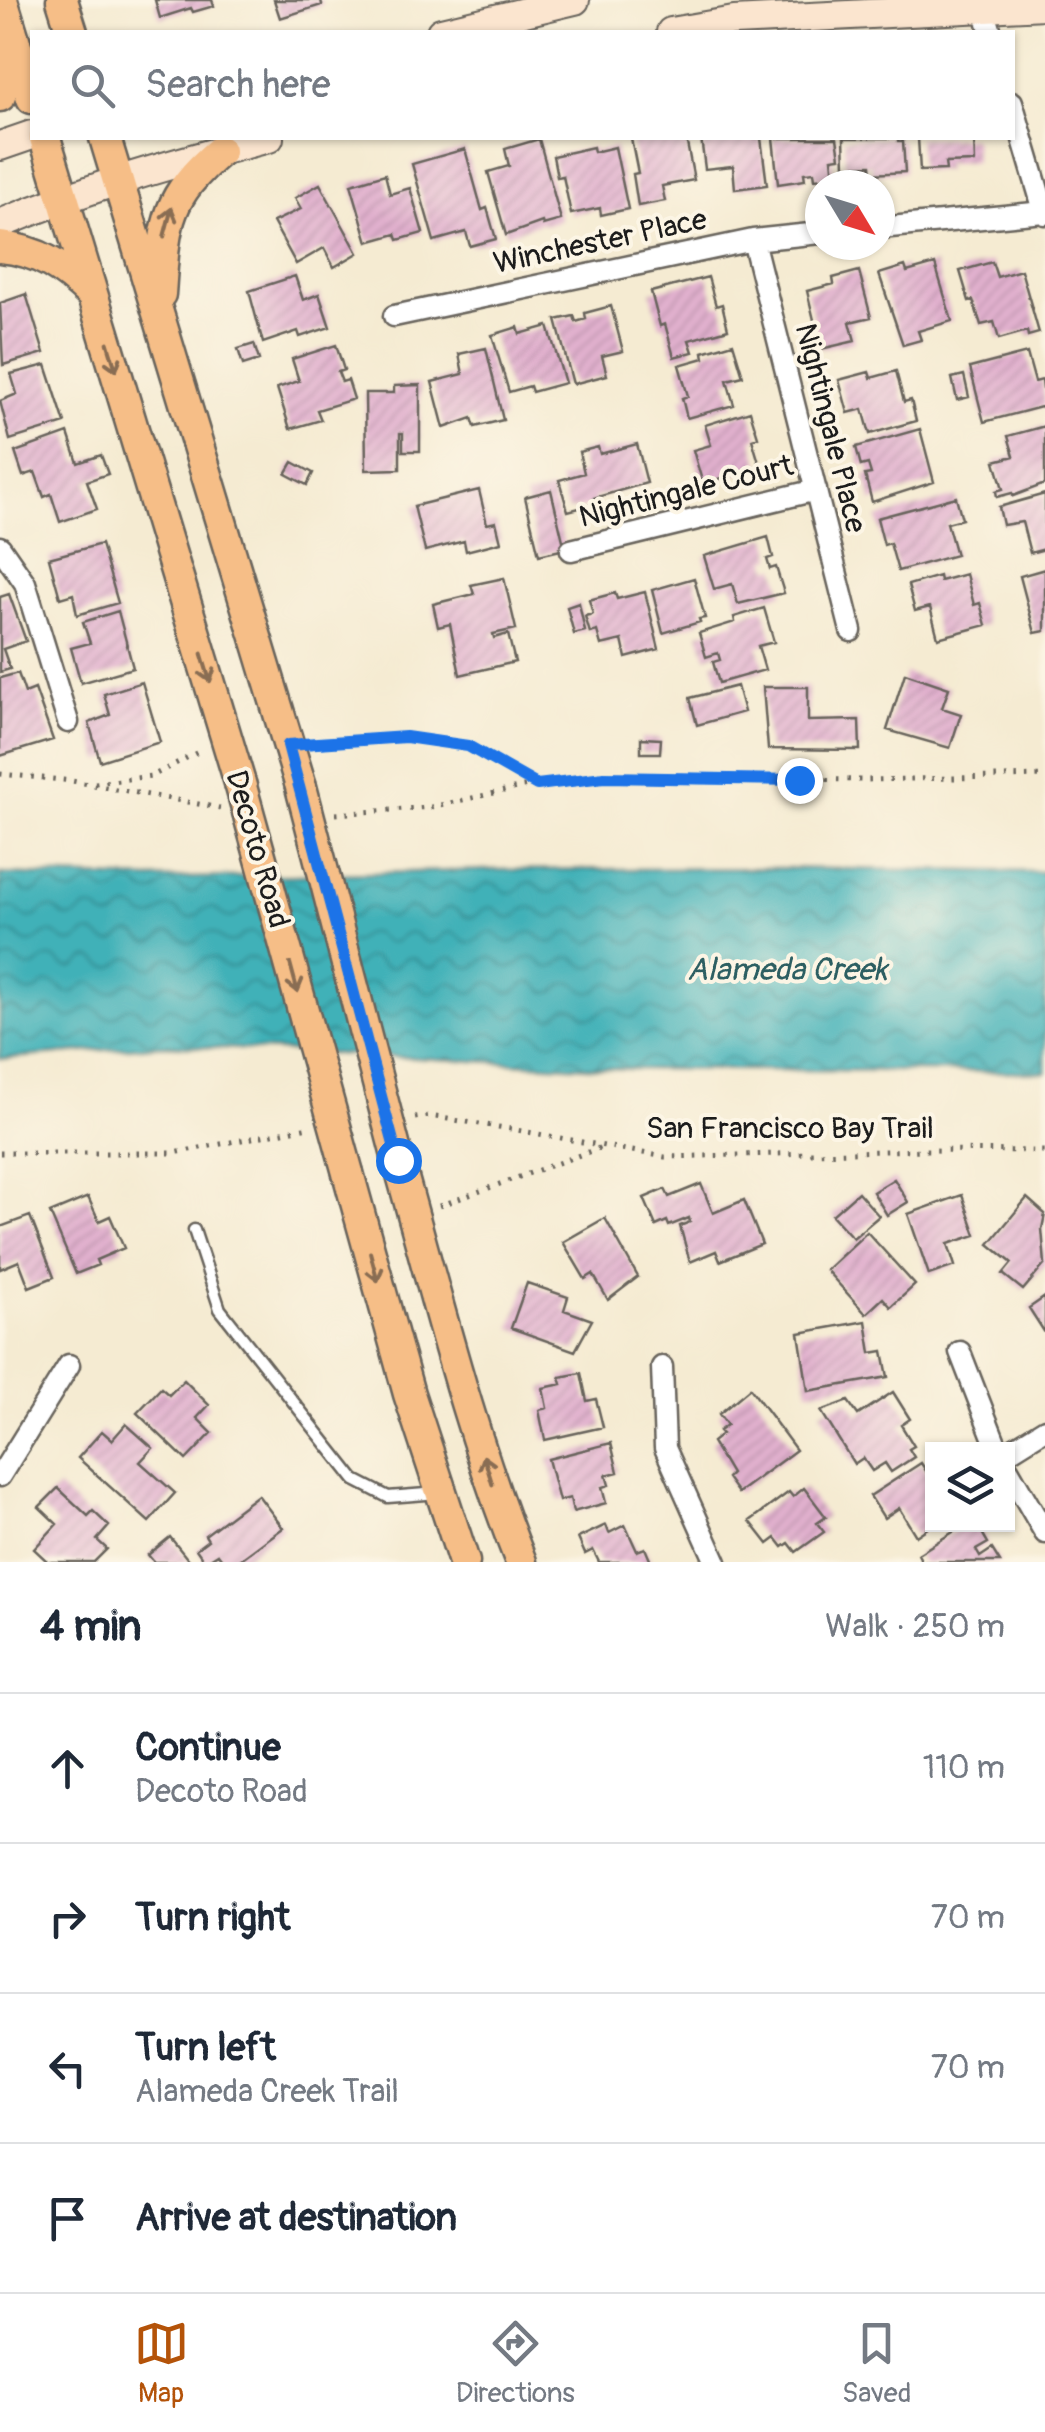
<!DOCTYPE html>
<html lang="en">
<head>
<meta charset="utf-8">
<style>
  :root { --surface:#fff; --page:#f6f6f7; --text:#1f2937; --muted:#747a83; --line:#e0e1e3; --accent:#b45309 }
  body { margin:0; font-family:Pangolin,sans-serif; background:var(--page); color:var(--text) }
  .controls { position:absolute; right:30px; bottom:30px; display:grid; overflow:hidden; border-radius:0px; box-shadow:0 2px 8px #0004 }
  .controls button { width:90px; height:90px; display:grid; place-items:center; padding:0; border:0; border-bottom:2px solid var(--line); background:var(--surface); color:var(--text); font:50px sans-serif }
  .compass { position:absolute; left:805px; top:170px; width:90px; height:90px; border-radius:50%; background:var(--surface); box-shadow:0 2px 8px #0004; rotate:128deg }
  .stop { position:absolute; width:30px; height:30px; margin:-22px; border:8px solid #1a73e8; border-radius:50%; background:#fff }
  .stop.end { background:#1a73e8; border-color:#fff; box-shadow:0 2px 10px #0008 }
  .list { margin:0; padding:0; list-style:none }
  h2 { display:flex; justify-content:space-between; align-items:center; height:130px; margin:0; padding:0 40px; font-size:42px }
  h2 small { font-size:32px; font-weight:400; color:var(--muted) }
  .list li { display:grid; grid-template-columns:65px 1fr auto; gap:30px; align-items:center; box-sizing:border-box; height:150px; padding:0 40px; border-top:2px solid var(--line) }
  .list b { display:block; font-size:38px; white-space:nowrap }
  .list p { margin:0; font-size:32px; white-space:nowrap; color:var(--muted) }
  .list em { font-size:32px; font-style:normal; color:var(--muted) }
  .icon { flex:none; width:55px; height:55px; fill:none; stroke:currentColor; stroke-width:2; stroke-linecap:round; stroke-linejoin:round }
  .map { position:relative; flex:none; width:1045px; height:1562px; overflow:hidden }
  .search { position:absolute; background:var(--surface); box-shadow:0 2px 8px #0004; left:30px; right:30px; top:30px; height:110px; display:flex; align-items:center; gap:25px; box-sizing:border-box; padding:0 35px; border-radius:0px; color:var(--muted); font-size:38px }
  .sheet { height:730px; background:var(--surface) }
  nav { display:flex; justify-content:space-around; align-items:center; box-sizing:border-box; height:140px; border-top:2px solid var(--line); background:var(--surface); font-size:28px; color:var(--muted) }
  nav a { display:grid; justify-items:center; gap:5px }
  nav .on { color:var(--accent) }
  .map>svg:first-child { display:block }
  .water { fill:url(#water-waves); stroke:#2e666a; stroke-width:2.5 }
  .building { fill:url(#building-hatch) }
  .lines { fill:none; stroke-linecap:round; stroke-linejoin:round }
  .service-casing { stroke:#68645c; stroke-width:15 }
  .minor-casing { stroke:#68645c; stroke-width:25 }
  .secondary-casing { stroke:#68645c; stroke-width:32 }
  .primary-casing { stroke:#68645c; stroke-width:35 }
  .path { stroke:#68645c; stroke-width:5; stroke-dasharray:2.5 8; stroke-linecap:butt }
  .service { stroke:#fff; stroke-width:10 }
  .minor { stroke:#fff; stroke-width:20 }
  .secondary { stroke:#fbe5cf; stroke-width:28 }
  .primary { stroke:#f6be87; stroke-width:30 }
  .primary-bridge-casing { stroke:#68645c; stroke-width:35; stroke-linecap:butt }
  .primary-bridge { stroke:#f6be87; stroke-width:30 }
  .oneway { stroke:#896d52 }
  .route { stroke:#1a73e8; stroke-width:12 }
  .labels { text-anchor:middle; stroke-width:8; stroke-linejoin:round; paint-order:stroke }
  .street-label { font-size:30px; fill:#1c1c1c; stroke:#fcf5e5 }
  .water-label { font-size:32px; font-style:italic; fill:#2d5f62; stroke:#fcf5e5 }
</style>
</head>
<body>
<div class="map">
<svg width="1045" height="1562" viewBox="0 0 1045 1562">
  <defs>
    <pattern id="water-waves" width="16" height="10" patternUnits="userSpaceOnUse" patternTransform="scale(2.5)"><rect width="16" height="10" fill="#41b1b8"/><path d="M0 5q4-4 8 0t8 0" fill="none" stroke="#368f95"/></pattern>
    <pattern id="building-hatch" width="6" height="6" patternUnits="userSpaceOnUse" patternTransform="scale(2.5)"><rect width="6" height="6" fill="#e1b0ce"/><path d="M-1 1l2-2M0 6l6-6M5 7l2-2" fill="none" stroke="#c097b0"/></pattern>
  </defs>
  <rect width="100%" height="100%" fill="#fcf5e5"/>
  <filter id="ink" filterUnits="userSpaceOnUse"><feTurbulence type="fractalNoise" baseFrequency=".01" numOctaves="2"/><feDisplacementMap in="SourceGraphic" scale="20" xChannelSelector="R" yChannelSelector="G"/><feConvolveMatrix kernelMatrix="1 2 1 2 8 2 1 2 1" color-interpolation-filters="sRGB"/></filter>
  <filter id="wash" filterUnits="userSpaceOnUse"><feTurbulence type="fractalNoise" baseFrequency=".0048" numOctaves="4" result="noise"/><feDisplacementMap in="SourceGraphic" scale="40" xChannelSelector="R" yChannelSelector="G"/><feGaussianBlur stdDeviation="2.25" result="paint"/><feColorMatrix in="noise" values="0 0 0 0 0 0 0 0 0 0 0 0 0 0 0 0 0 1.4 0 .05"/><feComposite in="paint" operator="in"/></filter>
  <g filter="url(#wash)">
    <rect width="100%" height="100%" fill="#f5ebd2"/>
    <path class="water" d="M780,868L1045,872V1072L628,1069L163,1045L0,1059V874L149,879L487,870Z"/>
    <g id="blocks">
      <path class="building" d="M155,0H212L214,6L193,12L191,8L160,18Z
        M274,0H321L322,5L280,18Z
        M631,138H686L694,180L662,186L665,201L638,206L633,174L638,173Z
        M701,138H761L767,185L735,189L733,166L705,169Z
        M773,138H837L840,157L832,158L834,177L815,179L814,172L804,173L805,180L778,184Z
        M844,138H898V141H903L905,172L872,174L871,165L845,166Z
        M918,138H974L975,162L945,163L946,170L920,171Z
        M539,139L561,220L543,225L542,222L506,235L488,172L509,166L505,149Z
        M593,147L594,152L615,147L628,209L601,215L600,208L571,214L563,176L557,177L553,156Z
        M465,149L482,210L487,208L496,239L470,246L466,232L434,241L412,164Z
        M385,174L390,194L410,188L423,233L398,240L396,234L368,242L351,184Z
        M320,184L358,253L334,267L324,248L296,264L273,222L301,209L295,198Z
        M992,262L997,277L1021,270L1039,333L1028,336L1027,331L999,339L994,322L981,325L973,300L969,301L960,271Z
        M935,264L952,321L918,331L921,340L903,345L879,274L905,266L907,272Z
        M859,271L871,317L850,322L855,341L821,349L807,291L834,284L833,278Z
        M295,276L303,300L319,294L330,327L300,337L298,331L263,343L249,291Z
        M708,277L716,306L722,304L728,329L689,340L693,352L674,357L665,324L660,326L651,292Z
        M26,294L44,353L3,365L0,303Z
        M611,306L623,351L602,356L607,375L573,384L556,320L574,316L576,322L586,319L585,313Z
        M548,326L565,383L532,392L530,386L509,392L492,335L518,327L520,334Z
        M733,343L743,376L727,380L734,405L687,418L682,398L688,396L679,365L704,358L703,352Z
        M254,344L259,360L243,365L238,349Z
        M336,345L344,370L338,372L342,382L348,380L354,399L317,410L321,420L290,429L277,388L299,381L292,359Z
        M486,348L503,420L475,427L472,418L444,428L432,382L463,374L459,354Z
        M1027,353L1035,382L1042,380L1045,406L984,422L970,368Z
        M46,365L65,423L10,440L0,401L17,394L11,374Z
        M896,371L904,402L911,400L916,421L870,434L863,409L848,413L839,380L869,372L871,378Z
        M964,375L969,397L957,400L952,378Z
        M420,385V451H403V433H400V469L366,470L365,393H394V386Z
        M750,411L758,437L752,439L760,466L703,484L693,450L711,445L705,425Z
        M1045,426V484L1013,496L1012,493L997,497L996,491L1003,489L995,461L1014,456L1008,436Z
        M920,429L934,482L872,502L865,475L871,474L868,464L861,466L856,447Z
        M68,433L78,463L101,455L108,474L87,481L97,509L60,522L51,494L44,497L35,472L23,476L15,452Z
        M637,444L647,483L594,498L595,504L568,511L559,480L584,473L579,452L598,447L600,454Z
        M293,462L313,473L307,485L286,474Z
        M479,490L487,524L496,522L501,542L466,551L464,541L425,551L414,506Z
        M551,490L565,549L539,555L525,497Z
        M1045,494V549L1030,553L1022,522L1003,525L999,507Z
        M956,497L962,519L947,523L956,555L898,571L890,543L884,545L877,518Z
        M768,537L773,557L767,559L770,569L776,567L784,593L738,604L732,584L714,589L704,556Z
        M101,544L118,603L77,615L73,594L60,598L49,558Z
        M1045,569V631L1035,633L1020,576Z
        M966,574L974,605L980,603L986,625L938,638L930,607L915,611L908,585L939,576L940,581Z
        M504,578L516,629L493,634L494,638L508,634L515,662L460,675L450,624L438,627L433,604L474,594L471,585Z
        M694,578L705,618L699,619L700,622L663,633L652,590Z
        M645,592L659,649L626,658L622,640L601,645L597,631L590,633L585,616L593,614L589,600L615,593L617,599Z
        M9,594L26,641L3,649L10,669L0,672V597Z
        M579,603L585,631L574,634L567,607Z
        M764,608L774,642L758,646L765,670L719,683L713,662L720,660L718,653L706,657L699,633L735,622L734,617Z
        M118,611L133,668L81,683L71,648L90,643L83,622Z
        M18,673L25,693L35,689L53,740L0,756V678Z
        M905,673L949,688L942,708L961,714L950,748L887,730Z
        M142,682L160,742L100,761L89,723L110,715L104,694Z
        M737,686L744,712L697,725L690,698Z
        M763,687H808V721L859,720L860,750L768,749Z
        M641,738L661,739L660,753H641Z
        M894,1179L908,1202L887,1215L873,1192Z
        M701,1184L713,1213L744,1200L762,1244L720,1261L716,1251L690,1262L680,1226L690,1222L689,1218L669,1226L667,1221L656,1226L644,1198L665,1189L669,1197Z
        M858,1192L879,1216L853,1238L832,1215Z
        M962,1195L976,1235L948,1244L955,1266L929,1275L908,1214Z
        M88,1197L99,1221L110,1216L124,1248L96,1260L98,1265L76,1274L50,1213Z
        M1027,1198L1045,1214L1042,1229L1045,1264L1023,1290L1003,1274L1012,1263L989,1244Z
        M30,1216L54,1277L29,1287L19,1261L0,1269V1227Z
        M605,1218L638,1277L608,1300L593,1274L585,1279L563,1242Z
        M867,1232L915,1285L891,1307L883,1298L866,1314L826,1270Z
        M527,1283L568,1297L564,1310L592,1320L575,1351L511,1328Z
        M1045,1297V1333L1029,1308Z
        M866,1321L871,1353L883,1351L888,1377L808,1391L799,1333Z
        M581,1373L587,1401L596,1399L603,1427L545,1440L539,1410L547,1408L543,1388L562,1384L560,1377Z
        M184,1380L209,1405L197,1418L212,1433L186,1460L137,1413L161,1388L169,1395Z
        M750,1388L796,1450L738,1493L727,1478L731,1474L712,1442L722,1434L719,1431L727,1425L719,1414Z
        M893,1392L910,1419L901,1425L914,1446L909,1449L914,1457L891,1472L885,1463L872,1471L863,1458L854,1464L821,1411L848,1401L858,1415Z
        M126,1424L153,1448L140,1462L175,1493L149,1522L78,1458L102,1431L112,1440Z
        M611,1443L618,1472L606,1475L609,1485L602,1487L606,1503L573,1512L570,1498L559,1501L548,1459Z
        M921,1463L932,1480V1525L916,1536L899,1508L884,1518L870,1496Z
        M58,1488L88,1516L93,1511L109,1526L97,1540L107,1549L94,1562H48L34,1549L57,1524L39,1507Z
        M804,1488L826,1517L817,1523L824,1532L796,1552L789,1543L783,1547L776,1538L768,1544L750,1521L789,1492L793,1497Z
        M258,1495L283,1528L237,1562H224L218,1554L205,1562L196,1549L208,1540L205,1535Z
        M966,1524H977L988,1543L976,1550L980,1557L992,1549L1000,1562H922L918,1554Z
        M606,1525L609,1533L625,1525L637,1551L645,1548L651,1562H599L593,1550L585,1554L578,1538Z
        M170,1537L190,1562H154L148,1555Z"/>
    </g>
  </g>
  <g filter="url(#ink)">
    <use href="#blocks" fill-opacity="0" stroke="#68645c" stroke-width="2.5"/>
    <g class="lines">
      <g class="service-casing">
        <path id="service" d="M194,1230L220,1309L355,1480L388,1497L439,1493"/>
      </g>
      <g class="minor-casing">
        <path id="minor" d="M981,0L991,32
          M1012,102L1045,214
          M880,228L1044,212
          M753,240L851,631
          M394,316L753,240L820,233
          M0,547L25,583L68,722
          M571,550L816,490
          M960,1352L998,1450
          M662,1367L665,1448L716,1562
          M1008,1452L1045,1429
          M1008,1469L1045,1533
          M0,1476L69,1365"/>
      </g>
      <g class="secondary-casing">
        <path id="secondary" d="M441,32L575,0
          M671,32L734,21L1045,5
          M0,146L32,135
          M0,224C88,187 177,162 269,138"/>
      </g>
      <g class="primary-casing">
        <path id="primary" d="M2,0L32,98
          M62,0L72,32
          M0,96L5,78L8,40
          M45,138L240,783
          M105,138L300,783
          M0,247C39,250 65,269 92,295
          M160,294C165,224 164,199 220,151
          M398,1160C436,1295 469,1432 521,1562
          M348,1173L409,1394L464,1562"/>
      </g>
      <path class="path" d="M317,742L406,737L468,746L535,784
        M0,774L72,781L220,808
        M95,783L152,776L202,750
        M336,814L431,807L522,787L605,777L865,780L1045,776
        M415,1118L429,1116L511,1129L665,1157L923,1150L1045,1151
        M0,1153H174L309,1127
        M439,1206L602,1147"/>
      <use href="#service" class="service"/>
      <use href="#minor" class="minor"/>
      <use href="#secondary" class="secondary"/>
      <use href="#primary" class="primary"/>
      <g class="primary-bridge-casing">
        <path id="primary-bridge" d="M240,783L348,1173
          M300,783L398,1160"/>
      </g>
      <use href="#primary-bridge" class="primary-bridge"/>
    </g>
    <defs><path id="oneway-shaft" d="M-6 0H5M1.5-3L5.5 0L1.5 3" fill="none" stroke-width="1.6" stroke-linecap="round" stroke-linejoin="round" transform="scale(2.5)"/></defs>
    <g class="oneway">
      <use href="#oneway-shaft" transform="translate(168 222) rotate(-75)"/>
      <use href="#oneway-shaft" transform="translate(112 357) rotate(73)"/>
      <use href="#oneway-shaft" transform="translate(206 668) rotate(73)"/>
      <use href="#oneway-shaft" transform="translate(294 978) rotate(75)"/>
      <use href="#oneway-shaft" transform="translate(374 1267) rotate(75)"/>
      <use href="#oneway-shaft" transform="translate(488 1470) rotate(-107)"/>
    </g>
  </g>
  <g class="lines" filter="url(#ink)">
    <path class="route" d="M398,1160L288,745L406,737L468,746L537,785L604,777L799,780"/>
  </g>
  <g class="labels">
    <g class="street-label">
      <text transform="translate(600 241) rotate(-12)" y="10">Winchester Place</text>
      <text transform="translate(831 428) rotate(76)" y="10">Nightingale Place</text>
      <text transform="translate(686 491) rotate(-14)" y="10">Nightingale Court</text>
      <text transform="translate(258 849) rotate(74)" y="10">Decoto Road</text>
      <text x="790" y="1138">San Francisco Bay Trail</text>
    </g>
    <g class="water-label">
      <text x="787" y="980">Alameda Creek</text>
    </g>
  </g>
</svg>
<div class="controls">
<button><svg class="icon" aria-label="layers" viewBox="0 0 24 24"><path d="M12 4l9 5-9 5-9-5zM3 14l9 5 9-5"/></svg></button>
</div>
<svg class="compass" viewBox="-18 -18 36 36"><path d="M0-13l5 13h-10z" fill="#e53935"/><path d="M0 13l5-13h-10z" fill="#747a83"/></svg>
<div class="stop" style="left:398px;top:1160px"></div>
<div class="stop end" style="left:799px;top:780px"></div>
<div class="search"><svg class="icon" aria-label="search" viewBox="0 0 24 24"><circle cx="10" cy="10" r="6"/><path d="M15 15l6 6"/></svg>Search here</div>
</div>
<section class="sheet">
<h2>4 min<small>Walk · 250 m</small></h2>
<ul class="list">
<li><svg class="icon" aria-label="ahead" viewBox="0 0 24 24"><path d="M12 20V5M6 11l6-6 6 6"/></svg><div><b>Continue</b><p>Decoto Road</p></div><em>110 m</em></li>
<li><svg class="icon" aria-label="right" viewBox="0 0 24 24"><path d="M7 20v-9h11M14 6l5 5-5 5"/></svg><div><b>Turn right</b></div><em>70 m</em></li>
<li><svg class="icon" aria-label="left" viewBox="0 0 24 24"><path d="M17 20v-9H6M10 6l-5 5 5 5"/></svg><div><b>Turn left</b><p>Alameda Creek Trail</p></div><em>70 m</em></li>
<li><svg class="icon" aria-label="arrive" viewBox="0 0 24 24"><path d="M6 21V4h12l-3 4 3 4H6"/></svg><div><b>Arrive at destination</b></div></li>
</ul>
</section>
<nav>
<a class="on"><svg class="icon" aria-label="map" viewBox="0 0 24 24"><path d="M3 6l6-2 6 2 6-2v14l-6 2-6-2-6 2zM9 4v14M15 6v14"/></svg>Map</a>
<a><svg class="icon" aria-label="directions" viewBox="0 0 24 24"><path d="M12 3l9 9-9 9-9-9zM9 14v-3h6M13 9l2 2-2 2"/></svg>Directions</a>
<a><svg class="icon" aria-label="saved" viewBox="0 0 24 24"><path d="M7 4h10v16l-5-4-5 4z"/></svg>Saved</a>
</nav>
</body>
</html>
